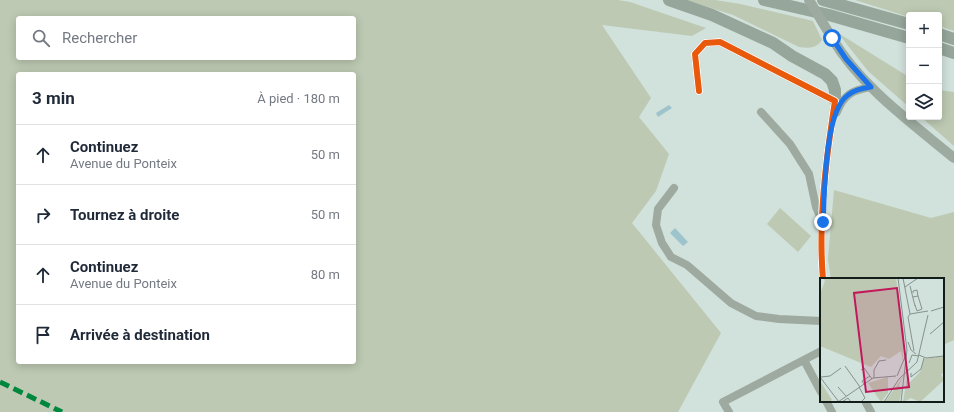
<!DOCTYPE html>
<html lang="fr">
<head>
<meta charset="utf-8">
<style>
  :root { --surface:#fff; --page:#f2f2f3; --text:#1f2937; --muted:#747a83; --line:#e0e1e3 }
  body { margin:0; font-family:Roboto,sans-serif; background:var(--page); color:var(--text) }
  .controls { position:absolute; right:12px; top:12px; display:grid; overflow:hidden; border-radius:4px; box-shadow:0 2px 10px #0003 }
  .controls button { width:36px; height:36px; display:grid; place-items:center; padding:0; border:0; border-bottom:1px solid var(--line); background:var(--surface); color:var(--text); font:20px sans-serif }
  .stop { position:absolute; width:12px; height:12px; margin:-9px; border:3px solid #1a73e8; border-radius:50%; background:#fff }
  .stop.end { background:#1a73e8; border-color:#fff; box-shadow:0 1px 4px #0008 }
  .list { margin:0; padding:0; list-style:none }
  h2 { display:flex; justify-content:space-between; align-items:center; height:52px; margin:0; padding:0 16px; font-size:17px }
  h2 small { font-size:13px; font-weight:400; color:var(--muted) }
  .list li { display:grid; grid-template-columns:26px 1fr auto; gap:12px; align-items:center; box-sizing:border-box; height:60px; padding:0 16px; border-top:1px solid var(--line) }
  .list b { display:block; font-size:15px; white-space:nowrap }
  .list p { margin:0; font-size:13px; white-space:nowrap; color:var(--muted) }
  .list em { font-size:13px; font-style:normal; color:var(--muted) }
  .icon { flex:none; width:22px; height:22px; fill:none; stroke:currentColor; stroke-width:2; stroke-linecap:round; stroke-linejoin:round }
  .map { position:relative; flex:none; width:954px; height:412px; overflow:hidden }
  .search { position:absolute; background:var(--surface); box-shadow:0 2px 10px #0003; left:16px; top:16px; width:340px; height:44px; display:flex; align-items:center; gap:10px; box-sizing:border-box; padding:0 14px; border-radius:4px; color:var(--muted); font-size:15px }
  .panel { position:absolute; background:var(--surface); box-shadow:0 2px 10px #0003; left:16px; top:72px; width:340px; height:292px; border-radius:4px }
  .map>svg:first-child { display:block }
  .green { fill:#bdc9b2; fill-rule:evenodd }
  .water { fill:#9dc4cc }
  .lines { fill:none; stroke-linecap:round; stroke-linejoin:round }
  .minor { stroke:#9ea99f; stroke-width:8 }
  .major { stroke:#9caaa0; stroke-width:10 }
  .highway { stroke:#96a69a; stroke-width:12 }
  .major-bridge { stroke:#9caaa0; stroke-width:10 }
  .quiet { stroke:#00873e; stroke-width:5; stroke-dasharray:10 5; stroke-linecap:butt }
  .cycleway-casing { stroke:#fff; stroke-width:8 }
  .cycleway { stroke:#e8590c; stroke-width:6 }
  .route { stroke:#1a73e8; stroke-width:5 }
  .inset-road { fill:none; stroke:#85928d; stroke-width:1 }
  .view { fill:#c2185b; fill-opacity:0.15; stroke:#c2185b; stroke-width:2 }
  .inset-edge { fill:none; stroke:#121c18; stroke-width:2 }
</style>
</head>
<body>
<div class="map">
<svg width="954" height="412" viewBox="0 0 954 412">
  <rect width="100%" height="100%" fill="#d1e1db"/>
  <path class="green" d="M0,0H618L630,2L706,28L692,36L602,25L651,98L639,117L669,154L656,191L632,223L721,333L678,412H0ZM18,18H354V58H18ZM18,74H354V362H18Z
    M686,0H715L740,4L813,21L822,40C816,49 809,48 799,47L733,15Z
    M855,0H954V31L939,26V15H909V17Z
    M838,33L909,77V107L868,71Z
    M939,90L954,92V146L921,117H939Z
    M834,190L931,218L954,212V340L943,345V279H831L828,259Z
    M780,208L811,236L798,252L767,224Z"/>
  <path class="water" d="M669,105L672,108L658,117L656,113Z
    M675,228L688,242L683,246L670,233Z"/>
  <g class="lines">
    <path class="minor" d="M699,91L695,54L705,43L720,42L835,101C826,159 818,221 823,279
      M761,112L790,144L809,174L816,207L822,221
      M837,112C844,94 853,90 871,87
      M674,188L658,209L656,225L662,243L671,257L687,265L731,303L756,316L779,319L821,321
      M804,360L821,392
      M826,401L832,412
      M865,401L871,412
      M729,412L723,402L821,351"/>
    <path class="major" d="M832,38C860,86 912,123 954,158"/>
    <path class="highway" d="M669,0L712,15L773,43L792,56L825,74L832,81L835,90V101
      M764,0L829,15L909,38
      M823,0L909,24
      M939,34L954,39
      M939,48L954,53"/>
    <path class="major-bridge" d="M809,0L832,38"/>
    <path class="quiet" d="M0,382L62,412"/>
    <g class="cycleway-casing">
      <path id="cycleway" d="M699,91L695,54L705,43L720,42L835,101C826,159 818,221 823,279"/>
    </g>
    <use href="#cycleway" class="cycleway"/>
  </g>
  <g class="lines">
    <path class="route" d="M823,222C825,193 824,112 848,95C854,90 863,88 871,87L846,59L832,38"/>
  </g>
  <g transform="translate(820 278)">
    <rect width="124" height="124" fill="#d1e1db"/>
    <path d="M3,0H76L84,54L83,84L81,73L69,81L61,78L51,89L0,68V16L5,3ZM124,78V95L121,96L124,102L100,124L91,120L83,124L88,94L89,105L100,94L104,81ZM84,97L79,107L82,112L79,124H65ZM68,99V115L61,124L48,105ZM0,103L12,122L9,124H1Z" fill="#bdc9b2"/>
    <path class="inset-road" d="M78,0L87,72L81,124M83,0L90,36M90,8L95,28M85,9L98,0M93,15V13L97,12L98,18M93,19L98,18L102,31L97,33L95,27M111,33L124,29M90,36L88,39L94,73M90,36L108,33M110,56L124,44M88,64L91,72L96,76M99,77L106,80L124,78M89,85L92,77L99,78M25,88L40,109M41,92L44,90L52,101M91,95V99L101,91L104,80M77,98L85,79M0,99L19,124M1,99L10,98L21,90M54,100V92L59,83L66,82M44,106L42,103L50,98M18,109L26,118M39,109L45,120L41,124M18,124L53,100L76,98M22,124L28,120L31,124M64,124L79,101L97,84L108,37"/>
    <path class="view" d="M77,10L89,109L46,114L34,15Z"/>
    <rect width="124" height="124" class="inset-edge"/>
  </g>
</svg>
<div class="controls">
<button>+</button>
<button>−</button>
<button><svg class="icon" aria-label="layers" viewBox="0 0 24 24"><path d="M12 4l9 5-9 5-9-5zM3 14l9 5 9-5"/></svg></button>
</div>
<div class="stop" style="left:832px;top:38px"></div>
<div class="stop end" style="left:823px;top:222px"></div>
<div class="search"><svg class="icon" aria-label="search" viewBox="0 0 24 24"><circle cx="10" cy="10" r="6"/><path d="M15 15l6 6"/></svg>Rechercher</div>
<section class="panel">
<h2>3 min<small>À pied · 180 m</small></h2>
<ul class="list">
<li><svg class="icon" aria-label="ahead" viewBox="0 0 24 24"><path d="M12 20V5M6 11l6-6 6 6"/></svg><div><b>Continuez</b><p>Avenue du Ponteix</p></div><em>50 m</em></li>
<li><svg class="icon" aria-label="right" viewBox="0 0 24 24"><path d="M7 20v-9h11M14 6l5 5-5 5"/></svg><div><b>Tournez à droite</b></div><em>50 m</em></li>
<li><svg class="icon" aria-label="ahead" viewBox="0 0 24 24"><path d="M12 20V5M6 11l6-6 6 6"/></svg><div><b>Continuez</b><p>Avenue du Ponteix</p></div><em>80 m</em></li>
<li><svg class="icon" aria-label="arrive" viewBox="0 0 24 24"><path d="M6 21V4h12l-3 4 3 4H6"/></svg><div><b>Arrivée à destination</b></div></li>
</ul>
</section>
</div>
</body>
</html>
